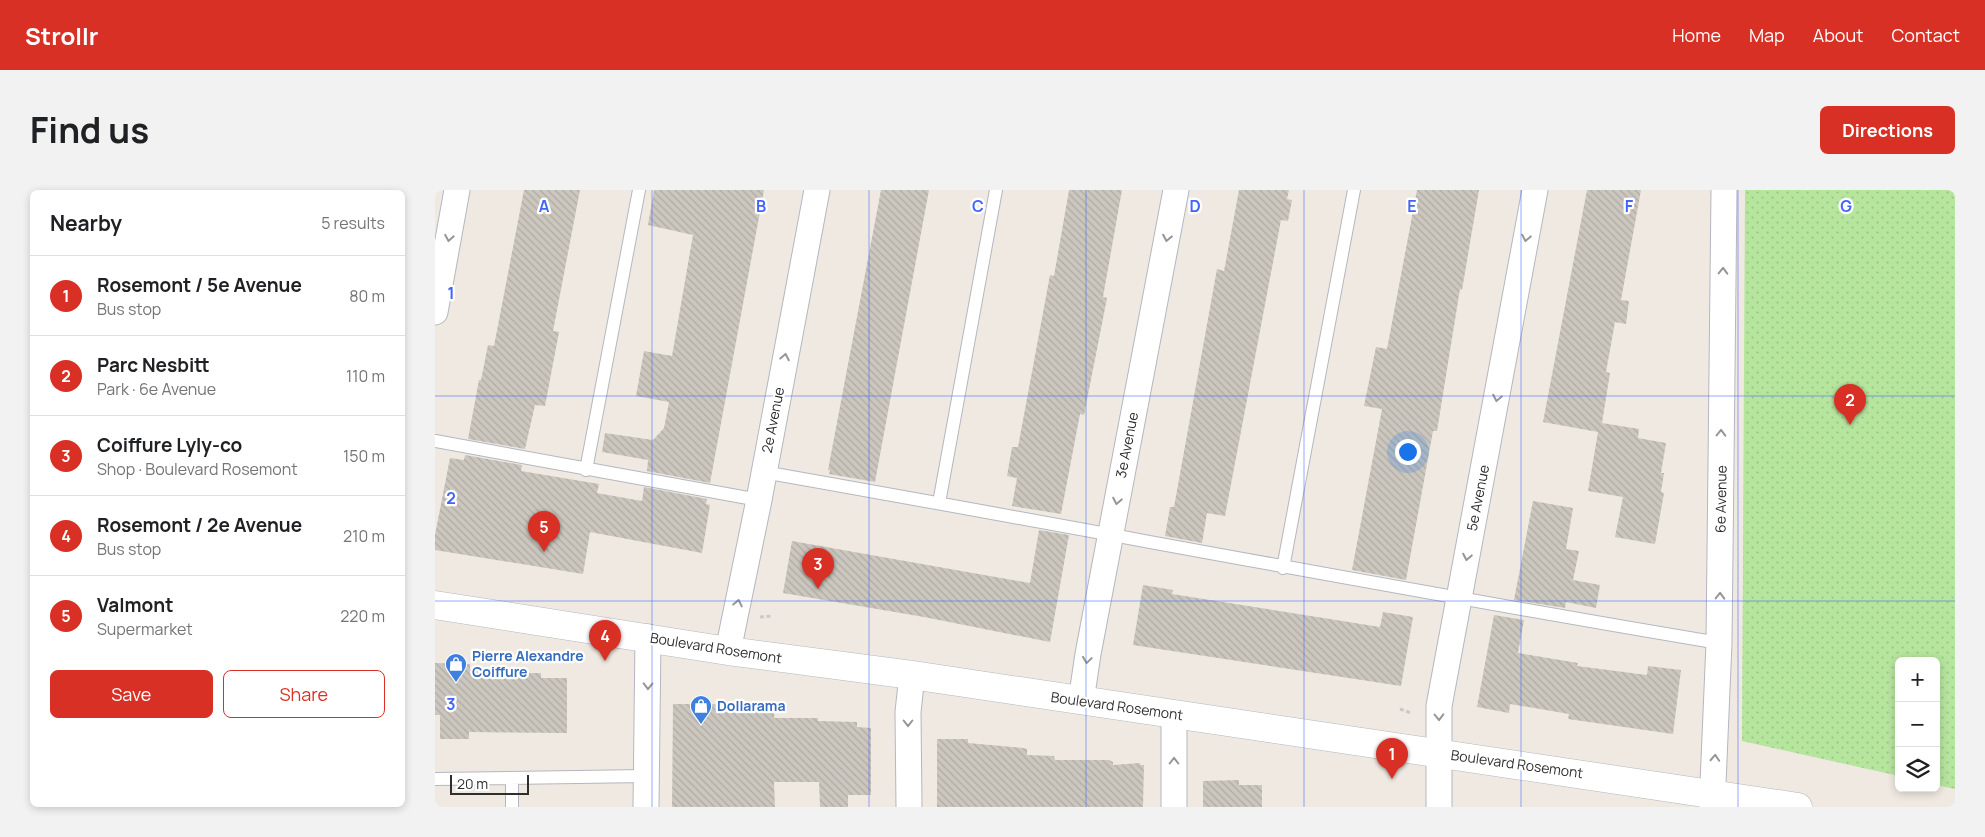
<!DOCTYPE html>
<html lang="en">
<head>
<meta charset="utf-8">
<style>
  :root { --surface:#fff; --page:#f2f2f2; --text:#202124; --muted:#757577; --line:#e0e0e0; --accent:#d93025 }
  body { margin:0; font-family:Manrope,sans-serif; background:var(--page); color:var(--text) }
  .controls { position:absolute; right:15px; bottom:15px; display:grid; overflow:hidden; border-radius:8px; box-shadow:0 2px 8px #0003 }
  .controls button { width:45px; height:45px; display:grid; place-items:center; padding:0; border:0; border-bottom:1px solid var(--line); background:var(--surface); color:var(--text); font:25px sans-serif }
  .scale { position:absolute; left:15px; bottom:12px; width:79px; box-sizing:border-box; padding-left:5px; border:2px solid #2e2e2e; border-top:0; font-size:14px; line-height:18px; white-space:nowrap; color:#2e2e2e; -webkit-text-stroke:4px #fff; paint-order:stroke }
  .you { position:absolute; left:972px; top:261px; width:18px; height:18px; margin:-12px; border:4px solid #fff; border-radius:50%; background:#1a73e8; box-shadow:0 0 0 8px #1a73e833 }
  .badge { display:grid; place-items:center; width:32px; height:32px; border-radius:50%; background:var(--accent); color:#fff; font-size:16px; font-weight:700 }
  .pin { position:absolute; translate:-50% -41px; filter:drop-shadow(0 1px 2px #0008) }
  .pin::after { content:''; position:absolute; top:26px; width:18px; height:15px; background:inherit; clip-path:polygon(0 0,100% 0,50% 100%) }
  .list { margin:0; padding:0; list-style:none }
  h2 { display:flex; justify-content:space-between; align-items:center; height:65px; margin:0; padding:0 20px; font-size:21px }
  h2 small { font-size:16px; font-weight:400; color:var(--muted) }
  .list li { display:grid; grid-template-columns:32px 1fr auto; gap:15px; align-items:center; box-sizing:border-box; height:80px; padding:0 20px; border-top:1px solid var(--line) }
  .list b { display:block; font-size:19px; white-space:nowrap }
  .list p { margin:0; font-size:16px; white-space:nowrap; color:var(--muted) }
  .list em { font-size:16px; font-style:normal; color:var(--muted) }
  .actions { display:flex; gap:10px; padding:15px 20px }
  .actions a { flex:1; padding:11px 0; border:1px solid var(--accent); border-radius:8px; text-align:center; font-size:18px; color:var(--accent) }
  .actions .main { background:var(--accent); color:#fff }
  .icon { flex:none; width:28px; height:28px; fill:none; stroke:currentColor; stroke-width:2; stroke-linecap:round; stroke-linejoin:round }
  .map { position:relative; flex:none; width:1520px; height:617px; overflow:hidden; border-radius:8px }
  header { display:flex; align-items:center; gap:30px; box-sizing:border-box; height:70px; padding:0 25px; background:var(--accent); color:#fff }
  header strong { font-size:24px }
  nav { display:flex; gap:28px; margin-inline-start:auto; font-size:18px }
  .intro { display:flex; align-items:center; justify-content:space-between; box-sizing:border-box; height:120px; padding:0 30px }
  h1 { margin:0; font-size:35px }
  .button { padding:12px 22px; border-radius:8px; background:var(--accent); color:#fff; font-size:18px; font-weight:700 }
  main { display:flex; gap:30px; padding:0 30px }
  aside { flex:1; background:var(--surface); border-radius:8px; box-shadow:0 2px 8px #0003 }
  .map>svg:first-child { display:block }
  .park { fill:url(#park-dots) }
  .building { fill:url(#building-back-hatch) }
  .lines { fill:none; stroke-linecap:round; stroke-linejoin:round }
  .service-casing { stroke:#b4b7c1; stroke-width:14 }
  .minor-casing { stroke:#b4b7c1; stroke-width:27 }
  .secondary-casing { stroke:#b4b7c1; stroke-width:29 }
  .path { stroke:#c9c9c9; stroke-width:3; stroke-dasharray:4 2.5; stroke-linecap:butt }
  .service { stroke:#fff; stroke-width:12 }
  .minor { stroke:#fff; stroke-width:25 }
  .secondary { stroke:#fff; stroke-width:28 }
  .oneway { stroke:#969696 }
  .grid { fill:none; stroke:#4264fb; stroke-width:1; stroke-opacity:0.55 }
  .labels { text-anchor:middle; stroke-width:4.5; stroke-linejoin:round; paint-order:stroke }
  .street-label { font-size:14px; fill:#2e2e2e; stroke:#fff }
  .shop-label { font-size:14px; font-weight:bold; fill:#366cbe; stroke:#fff; text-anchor:start }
  .grid-label { font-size:16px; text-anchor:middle; font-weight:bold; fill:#4264fb; stroke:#fff; stroke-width:4.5; stroke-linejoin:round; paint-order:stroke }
</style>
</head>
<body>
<header>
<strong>Strollr</strong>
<nav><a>Home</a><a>Map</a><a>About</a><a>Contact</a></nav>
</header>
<div class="intro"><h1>Find us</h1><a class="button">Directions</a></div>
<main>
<aside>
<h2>Nearby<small>5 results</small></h2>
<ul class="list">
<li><span class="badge">1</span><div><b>Rosemont / 5e Avenue</b><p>Bus stop</p></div><em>80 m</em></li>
<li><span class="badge">2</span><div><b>Parc Nesbitt</b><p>Park · 6e Avenue</p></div><em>110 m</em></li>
<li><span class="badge">3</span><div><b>Coiffure Lyly-co</b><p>Shop · Boulevard Rosemont</p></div><em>150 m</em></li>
<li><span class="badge">4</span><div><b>Rosemont / 2e Avenue</b><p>Bus stop</p></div><em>210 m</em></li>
<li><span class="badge">5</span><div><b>Valmont</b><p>Supermarket</p></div><em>220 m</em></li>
</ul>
<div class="actions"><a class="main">Save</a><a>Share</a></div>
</aside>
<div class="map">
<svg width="1520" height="617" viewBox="0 0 1520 617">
  <defs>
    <pattern id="park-dots" width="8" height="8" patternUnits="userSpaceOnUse" patternTransform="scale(1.25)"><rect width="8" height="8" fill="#b6e59e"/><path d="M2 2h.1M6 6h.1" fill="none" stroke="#9dc588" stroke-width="1.8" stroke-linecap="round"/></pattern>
    <pattern id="building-back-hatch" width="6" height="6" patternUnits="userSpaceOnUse" patternTransform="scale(1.25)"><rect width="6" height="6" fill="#cbc7bf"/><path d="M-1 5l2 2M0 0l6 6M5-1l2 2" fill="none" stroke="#afaba4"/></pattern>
  </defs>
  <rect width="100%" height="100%" fill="#efe9e1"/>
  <path class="park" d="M1310,0H1520V599L1501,595V471H1464V586L1307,551Z"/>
  <path class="building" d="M89,0H145L118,141L124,142L110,216L100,215L90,259L33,249L44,190H46L53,155L59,156Z
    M219,0H329L275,293L212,281L213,270L167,262L170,243L218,250L229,238L234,212L201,206L209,161L237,166L258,45L213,35Z
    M446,0H494L440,292L394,284L395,280H393Z
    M634,0H687L668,107L672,108L663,154L649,225L645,224L626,324L577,316L582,288L572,286L577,257H583L615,85L619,86Z
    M804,0H854L852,9L857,10L853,31L846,30L790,326L772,323L767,353L730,346L735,317H739L782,79L789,81Z
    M982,0H1044L1027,100L1025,99L1002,241H998L971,390L917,380L947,219L929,216L941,157L952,159Z
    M1152,0H1206L1186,110L1194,111L1191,134L1180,132L1171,182L1175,183L1167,233L1204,239L1203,248L1231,253L1226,283H1229L1226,302L1229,303L1220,354L1180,347L1188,307L1153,301L1163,242L1108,232Z
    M30,265L87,275L86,281L164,294L162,303L207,311L209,297L272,309L271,314L275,315L267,363L155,342L148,384L0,360V345L15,268L29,270Z
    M1098,311L1138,318L1131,359L1144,361L1138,390L1165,395L1161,418L1131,412L1130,418L1079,410Z
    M604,340L634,345L615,452L489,427L348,403L357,351L595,393Z
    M708,395L738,400L737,404L945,437L948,422L978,427L966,496L698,455Z
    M1059,425L1089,430L1083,463L1143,473L1142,476L1212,485L1213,476L1246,480L1238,544L1133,529L1134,524L1075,514L1074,523L1042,517Z
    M0,473L35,474V479H64V483H106V488H132V543L34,542V549H5V525H0Z
    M238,514H298L340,518L339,528H383V531L422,532V537L436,538V605H413V617H385L384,592H339L340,617H237Z
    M502,549H533V553L588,558L592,559V565L619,566L620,570H674L678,572V575L705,573V575H709L708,617H502Z
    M804,590V595H827V617H768V591Z"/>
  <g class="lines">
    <g class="service-casing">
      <path id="service" d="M0,251L324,310
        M151,280L204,0
        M328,282C647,338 965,400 1284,453
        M504,313L561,0
        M848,378L919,0
        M0,589L211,586
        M77,617V589"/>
    </g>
    <g class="minor-casing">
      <path id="minor" d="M0,122L22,0
        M293,461L324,310L382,0
        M646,511L653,464L741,0
        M211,617L213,447
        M474,617L473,522L477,485
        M739,617V525
        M1004,617V516L1100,0
        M1277,617L1284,453L1289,0"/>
    </g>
    <g class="secondary-casing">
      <path id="secondary" d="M0,415L293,461L477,485L1363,617"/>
    </g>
    <path class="path" d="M325,427L337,426
      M965,519L976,523"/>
    <use href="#service" class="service"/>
    <use href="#minor" class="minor"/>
    <use href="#secondary" class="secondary"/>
  </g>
  <defs><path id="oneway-chevron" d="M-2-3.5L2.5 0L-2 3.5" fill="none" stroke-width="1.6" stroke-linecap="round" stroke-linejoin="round" transform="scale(1.25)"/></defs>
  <g class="oneway">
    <use href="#oneway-chevron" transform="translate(14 48) rotate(100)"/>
    <use href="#oneway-chevron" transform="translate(732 48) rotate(101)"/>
    <use href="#oneway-chevron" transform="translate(1091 48) rotate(101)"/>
    <use href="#oneway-chevron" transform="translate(1288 81) rotate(-89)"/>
    <use href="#oneway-chevron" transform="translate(350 167) rotate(-79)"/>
    <use href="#oneway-chevron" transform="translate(1062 208) rotate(101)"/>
    <use href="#oneway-chevron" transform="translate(1286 243) rotate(-89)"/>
    <use href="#oneway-chevron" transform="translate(682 311) rotate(101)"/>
    <use href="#oneway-chevron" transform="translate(1032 367) rotate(101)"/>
    <use href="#oneway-chevron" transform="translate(1285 406) rotate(-89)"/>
    <use href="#oneway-chevron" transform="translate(303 413) rotate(-78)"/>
    <use href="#oneway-chevron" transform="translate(652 470) rotate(98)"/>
    <use href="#oneway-chevron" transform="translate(213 496) rotate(91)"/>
    <use href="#oneway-chevron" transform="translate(1004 527) rotate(89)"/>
    <use href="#oneway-chevron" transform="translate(473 533) rotate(90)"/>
    <use href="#oneway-chevron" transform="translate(1280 568) rotate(-87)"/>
    <use href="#oneway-chevron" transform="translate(739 571) rotate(-90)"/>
  </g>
  <path class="grid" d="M217,0V617M434,0V617M651,0V617M869,0V617M1086,0V617M1303,0V617M0,206H1520M0,411H1520"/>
  <defs>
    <g id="shop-pin" transform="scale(1.125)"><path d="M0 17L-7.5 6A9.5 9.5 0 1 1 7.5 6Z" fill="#3f7fe0" stroke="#fff"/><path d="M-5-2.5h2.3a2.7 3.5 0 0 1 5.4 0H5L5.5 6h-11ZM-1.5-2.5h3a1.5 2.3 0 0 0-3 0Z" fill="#fff"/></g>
  </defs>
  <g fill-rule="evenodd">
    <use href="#shop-pin" x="21" y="474"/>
    <use href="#shop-pin" x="266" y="516"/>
  </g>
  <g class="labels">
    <g class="street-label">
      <text transform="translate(338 230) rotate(-79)" y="5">2e Avenue</text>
      <text transform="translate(692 255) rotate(-79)" y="5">3e Avenue</text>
      <text transform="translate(1043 308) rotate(-79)" y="5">5e Avenue</text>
      <text transform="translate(1286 309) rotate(-89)" y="5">6e Avenue</text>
      <text transform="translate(281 458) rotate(9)" y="5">Boulevard Rosemont</text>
      <text transform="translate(682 516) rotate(8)" y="5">Boulevard Rosemont</text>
      <text transform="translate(1082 574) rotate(8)" y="5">Boulevard Rosemont</text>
    </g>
    <g class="shop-label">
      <text x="37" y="471">Pierre Alexandre<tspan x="37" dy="16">Coiffure</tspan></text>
      <text x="282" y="521">Dollarama</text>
    </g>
  </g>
  <g class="grid-label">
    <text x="109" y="22">A</text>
    <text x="326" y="22">B</text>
    <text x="543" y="22">C</text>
    <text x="760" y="22">D</text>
    <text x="977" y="22">E</text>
    <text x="1194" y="22">F</text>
    <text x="1411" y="22">G</text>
    <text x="16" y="109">1</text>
    <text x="16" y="314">2</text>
    <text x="16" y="520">3</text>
  </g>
</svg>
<div class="controls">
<button>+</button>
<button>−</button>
<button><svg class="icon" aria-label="layers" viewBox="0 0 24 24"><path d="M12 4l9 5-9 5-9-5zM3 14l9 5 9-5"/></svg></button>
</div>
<div class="scale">20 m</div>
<div class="you"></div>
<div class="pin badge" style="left:957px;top:589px">1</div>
<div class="pin badge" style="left:1415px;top:235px">2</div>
<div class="pin badge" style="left:383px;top:399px">3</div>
<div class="pin badge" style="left:170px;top:471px">4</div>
<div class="pin badge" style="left:109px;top:362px">5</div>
</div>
</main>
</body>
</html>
